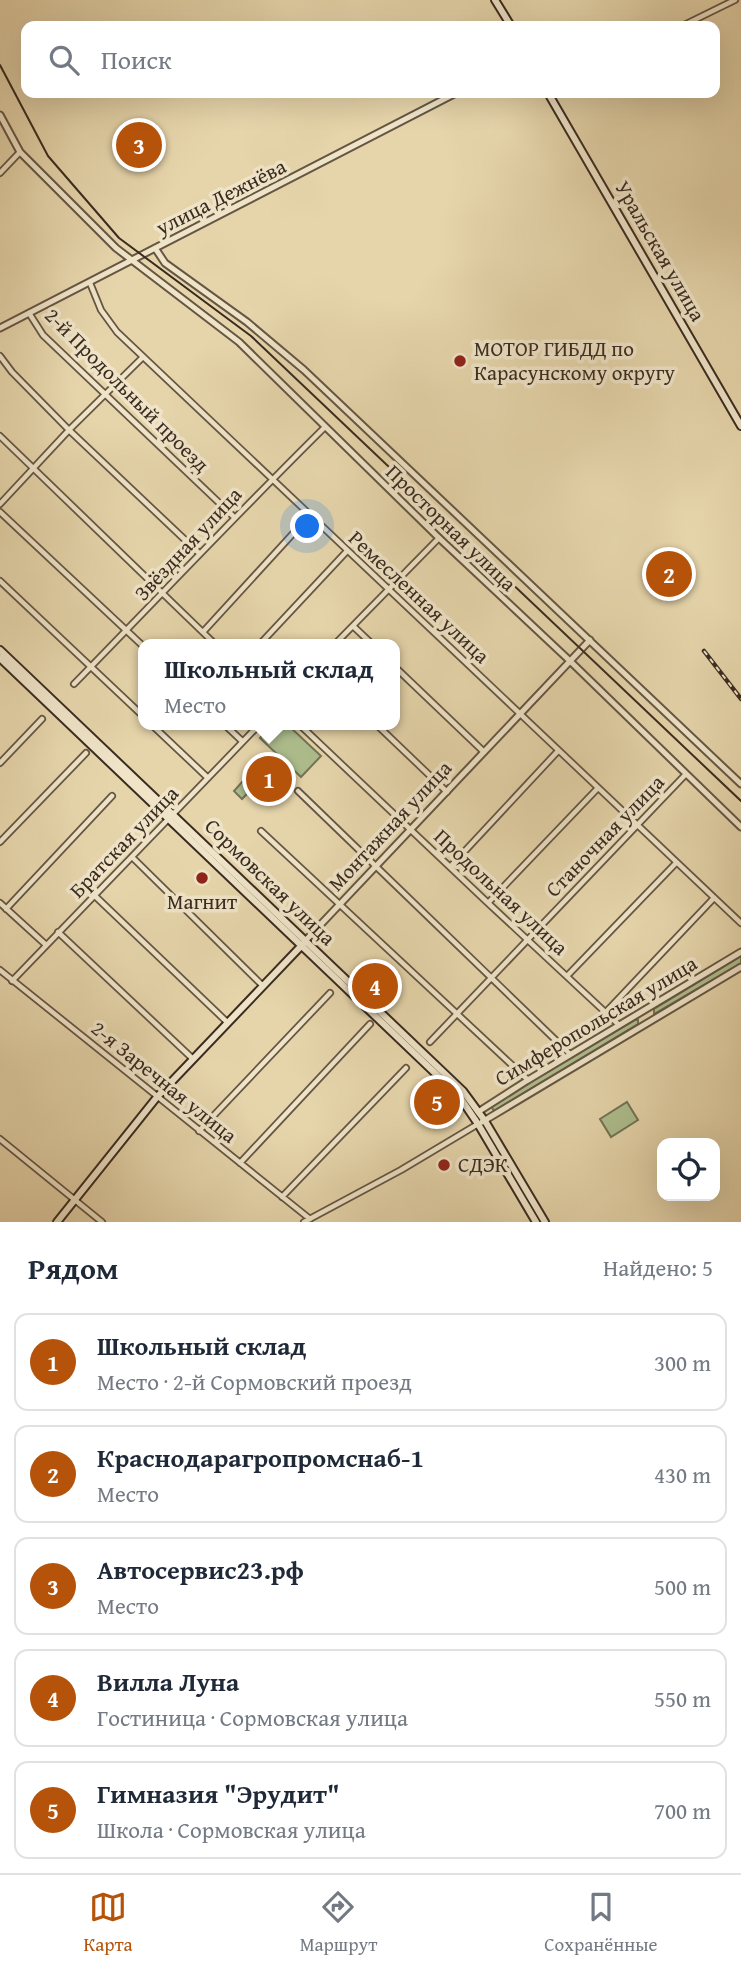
<!DOCTYPE html>
<html lang="ru">
<head>
<meta charset="utf-8">
<style>
  :root { --surface:#fff; --page:#f2f2f3; --text:#1f2937; --muted:#747a83; --line:#e0e1e3; --accent:#b45309 }
  body { margin:0; font-family:"Gentium Book Plus",serif; background:var(--page); color:var(--text) }
  .controls { position:absolute; right:21px; bottom:21px; display:grid; overflow:hidden; border-radius:14px; box-shadow:0 7px 28px #0002 }
  .controls button { width:63px; height:63px; display:grid; place-items:center; padding:0; border:0; border-bottom:2px solid var(--line); background:var(--surface); color:var(--text); font:35px sans-serif }
  .you { position:absolute; left:308px; top:527px; width:24px; height:24px; margin:-18px; border:5px solid #fff; border-radius:50%; background:#1a73e8; box-shadow:0 0 0 10px #1a73e833 }
  .badge { display:grid; place-items:center; width:46px; height:46px; border-radius:50%; background:var(--accent); color:#fff; font-size:23px; font-weight:700 }
  .pin { position:absolute; translate:-50% -50%; border:4px solid #fff; box-shadow:0 2px 7px #0006 }
  .popup { position:absolute; left:138px; top:639px; width:262px; height:91px; box-sizing:border-box; display:grid; place-content:center; border-radius:14px; background:var(--surface); filter:drop-shadow(0 2px 5px #0005); font-size:23px; white-space:nowrap; color:var(--muted) }
  .popup b { font-size:26px; color:var(--text) }
  .popup::after { content:''; position:absolute; left:50%; top:100%; margin-left:-14px; border:14px solid transparent; border-top-color:var(--surface) }
  .list { margin:0; padding:0; list-style:none }
  h2 { display:flex; justify-content:space-between; align-items:center; height:91px; margin:0; padding:0 28px; font-size:30px }
  h2 small { font-size:23px; font-weight:400; color:var(--muted) }
  .list li { display:grid; grid-template-columns:46px 1fr auto; gap:21px; align-items:center; box-sizing:border-box; height:98px; margin:0 14px 14px; padding:0 14px; border:2px solid var(--line); border-radius:14px }
  .list b { display:block; font-size:26px; white-space:nowrap }
  .list p { margin:0; font-size:23px; white-space:nowrap; color:var(--muted) }
  .list em { font-size:23px; font-style:normal; color:var(--muted) }
  .icon { flex:none; width:38px; height:38px; fill:none; stroke:currentColor; stroke-width:2; stroke-linecap:round; stroke-linejoin:round }
  .map { position:relative; flex:none; width:741px; height:1222px; overflow:hidden }
  .search { position:absolute; background:var(--surface); box-shadow:0 7px 28px #0002; left:21px; right:21px; top:21px; height:77px; display:flex; align-items:center; gap:18px; box-sizing:border-box; padding:0 24px; border-radius:14px; color:var(--muted); font-size:26px }
  .sheet { height:651px; background:var(--surface) }
  nav { display:flex; justify-content:space-around; align-items:center; box-sizing:border-box; height:98px; border-top:2px solid var(--line); background:var(--surface); font-size:19px; color:var(--muted) }
  nav a { display:grid; justify-items:center; gap:4px }
  nav .on { color:var(--accent) }
  .map>svg:first-child { display:block }
  .green { fill:#aebe8e; stroke:#747457; stroke-width:2 }
  .lines { fill:none; stroke-linecap:round; stroke-linejoin:round }
  .minor-casing { stroke:#655643; stroke-width:8 }
  .tertiary-casing { stroke:#655643; stroke-width:9 }
  .secondary-casing { stroke:#3a2b20; stroke-width:10 }
  .minor { stroke:#efe4c8; stroke-width:4.5 }
  .tertiary { stroke:#efe4c8; stroke-width:5 }
  .secondary { stroke:#efe4c8; stroke-width:6 }
  .tram { stroke:#3a2b20; stroke-width:2 }
  .rail-casing { stroke:#3a2b20; stroke-width:4.5 }
  .rail { stroke:#efe4c8; stroke-width:2; stroke-dasharray:5; stroke-linecap:butt }
  .poi-dot { fill:#8f2418; stroke:#efe4c8; stroke-width:2.5 }
  .labels { text-anchor:middle; stroke-width:7; stroke-linejoin:round; paint-order:stroke }
  .street-label { font-size:21px; fill:#3a2b20; stroke:#efe4c8 }
  .poi-label { font-size:21px; fill:#3a2b20; stroke:#efe4c8; text-anchor:start }
</style>
</head>
<body>
<div class="map">
<svg width="741" height="1222" viewBox="0 0 741 1222">
  <rect width="100%" height="100%" fill="#e6d5ab"/>
  <filter id="stains"><feTurbulence type="fractalNoise" baseFrequency=".00286" numOctaves="4"/><feColorMatrix values="0 0 0 0 .2 0 0 0 0 .09 0 0 0 0 .02 0 0 0 .5 -.17"/></filter>
  <radialGradient id="worn" r=".72"><stop offset=".6" stop-color="#630" stop-opacity="0"/><stop offset="1" stop-color="#630" stop-opacity=".3"/></radialGradient>
  <path class="green" d="M272,725H288L321,756L301,777L260,738Z
    M261,761L270,770L242,799L234,791Z
    M741,956V963L654,1014V1009Z
    M635,1020H638V1024L494,1111L491,1106Z
    M627,1102L638,1120L611,1137L600,1119Z"/>
  <g class="lines">
    <g class="minor-casing">
      <path id="minor" d="M682,26L735,0
        M0,173L20,152
        M90,283L101,310L117,332L741,923
        M29,313L43,335L234,517
        M0,356L12,372L69,430L200,554
        M0,436L215,644
        M0,504L69,430L143,357
        M0,512L143,646
        M0,581L143,716
        M353,626L372,644
        M203,632L310,515
        M260,644L347,551
        M335,644L439,538
        M395,667L484,752
        M74,684C158,598 240,511 325,427
        M152,725L208,778
        M225,725L242,741
        M300,725L488,903L619,1025
        M377,725L447,792
        M0,763L42,719
        M298,791L570,1054
        M261,831L528,1080
        M0,842L86,753
        M132,857L263,986
        M450,867L558,751
        M94,895L228,1023
        M0,903L45,944
        M488,903L597,789
        M6,909L112,796
        M58,932L193,1059
        M0,970L310,1219
        M568,975L676,863
        M12,981L259,725
        M606,1012L713,899
        M430,1042L686,774
        M199,1131L330,993
        M0,1139L102,1222
        M240,1163L370,1024
        M282,1197L406,1068
        M304,1222L401,1170L478,1124"/>
    </g>
    <g class="tertiary-casing">
      <path id="tertiary" d="M0,115L20,152L116,248L239,342L439,538L570,661L741,827
        M155,248L165,263L247,322L304,370L741,784
        M0,328L456,93
        M306,940L590,640
        M478,1112L528,1080L741,952
        M482,1122L741,967"/>
    </g>
    <g class="secondary-casing">
      <path id="secondary" d="M495,0L511,26
        M548,93L741,426
        M0,650L463,1091L485,1121L545,1222
        M0,658L459,1096L478,1124L536,1222
        M57,1222L157,1097L304,943"/>
    </g>
    <use href="#minor" class="minor"/>
    <use href="#tertiary" class="tertiary"/>
    <use href="#secondary" class="secondary"/>
    <path class="tram" d="M0,65L48,156L119,238L251,336L741,801"/>
    <g class="rail-casing">
      <path id="rail" d="M704,651L741,699"/>
    </g>
    <use href="#rail" class="rail"/>
  </g>
  <g class="poi-dot">
    <circle cx="460" cy="361" r="7"/>
    <circle cx="202" cy="878" r="7"/>
    <circle cx="444" cy="1165" r="7"/>
  </g>
  <g class="labels">
    <g class="street-label">
      <text transform="translate(221 197) rotate(-27)" y="7">улица Дежнёва</text>
      <text transform="translate(660 251) rotate(60)" y="7">Уральская улица</text>
      <text transform="translate(127 390) rotate(45)" y="7">2-й Продольный проезд</text>
      <text transform="translate(451 528) rotate(44)" y="7">Просторная улица</text>
      <text transform="translate(188 544) rotate(-47)" y="7">Звёздная улица</text>
      <text transform="translate(419 597) rotate(43)" y="7">Ремесленная улица</text>
      <text transform="translate(390 826) rotate(-47)" y="7">Монтажная улица</text>
      <text transform="translate(605 836) rotate(-46)" y="7">Станочная улица</text>
      <text transform="translate(124 842) rotate(-46)" y="7">Братская улица</text>
      <text transform="translate(270 882) rotate(44)" y="7">Сормовская улица</text>
      <text transform="translate(501 892) rotate(43)" y="7">Продольная улица</text>
      <text transform="translate(596 1021) rotate(-31)" y="7">Симферопольская улица</text>
      <text transform="translate(164 1082) rotate(39)" y="7">2-я Заречная улица</text>
    </g>
    <g class="poi-label">
      <text x="474" y="356">МОТОР ГИБДД по<tspan x="474" dy="24">Карасунскому округу</tspan></text>
      <text x="202" y="909" text-anchor="middle">Магнит</text>
      <text x="458" y="1172">СДЭК</text>
    </g>
  </g>
  <rect width="100%" height="100%" filter="url(#stains)"/>
  <rect width="100%" height="100%" fill="url(#worn)"/>
</svg>
<div class="controls">
<button><svg class="icon" aria-label="locate" viewBox="0 0 24 24"><circle cx="12" cy="12" r="6"/><path d="M12 2v4M12 18v4M2 12h4M18 12h4"/></svg></button>
</div>
<div class="you"></div>
<div class="pin badge" style="left:269px;top:779px">1</div>
<div class="popup"><b>Школьный склад</b>Место</div>
<div class="pin badge" style="left:669px;top:574px">2</div>
<div class="pin badge" style="left:139px;top:145px">3</div>
<div class="pin badge" style="left:375px;top:986px">4</div>
<div class="pin badge" style="left:437px;top:1102px">5</div>
<div class="search"><svg class="icon" aria-label="search" viewBox="0 0 24 24"><circle cx="10" cy="10" r="6"/><path d="M15 15l6 6"/></svg>Поиск</div>
</div>
<section class="sheet">
<h2>Рядом<small>Найдено: 5</small></h2>
<ul class="list">
<li><span class="badge">1</span><div><b>Школьный склад</b><p>Место · 2-й Сормовский проезд</p></div><em>300 m</em></li>
<li><span class="badge">2</span><div><b>Краснодарагропромснаб-1</b><p>Место</p></div><em>430 m</em></li>
<li><span class="badge">3</span><div><b>Автосервис23.рф</b><p>Место</p></div><em>500 m</em></li>
<li><span class="badge">4</span><div><b>Вилла Луна</b><p>Гостиница · Сормовская улица</p></div><em>550 m</em></li>
<li><span class="badge">5</span><div><b>Гимназия &quot;Эрудит&quot;</b><p>Школа · Сормовская улица</p></div><em>700 m</em></li>
</ul>
</section>
<nav>
<a class="on"><svg class="icon" aria-label="map" viewBox="0 0 24 24"><path d="M3 6l6-2 6 2 6-2v14l-6 2-6-2-6 2zM9 4v14M15 6v14"/></svg>Карта</a>
<a><svg class="icon" aria-label="directions" viewBox="0 0 24 24"><path d="M12 3l9 9-9 9-9-9zM9 14v-3h6M13 9l2 2-2 2"/></svg>Маршрут</a>
<a><svg class="icon" aria-label="saved" viewBox="0 0 24 24"><path d="M7 4h10v16l-5-4-5 4z"/></svg>Сохранённые</a>
</nav>
</body>
</html>
